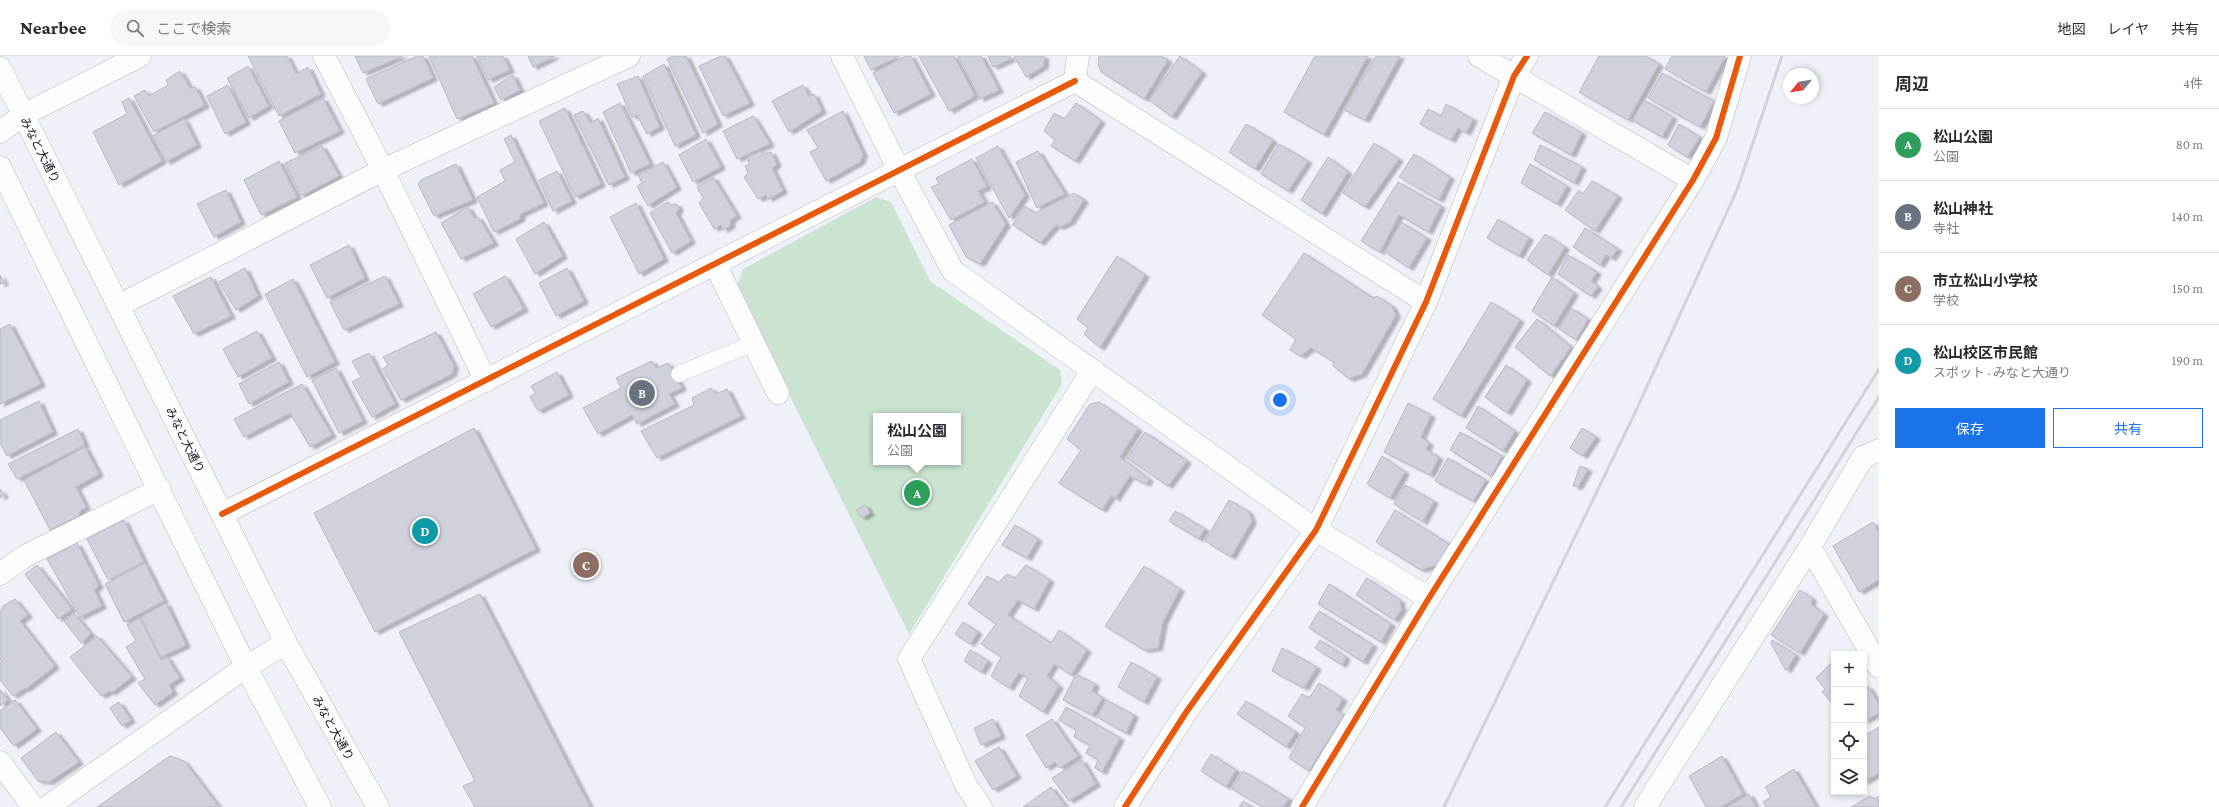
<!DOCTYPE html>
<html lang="ja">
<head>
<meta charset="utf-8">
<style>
  :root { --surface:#fff; --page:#f7f7f7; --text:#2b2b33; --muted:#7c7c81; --line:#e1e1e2; --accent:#1a73e8 }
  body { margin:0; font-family:"Crimson Pro","Noto Sans JP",serif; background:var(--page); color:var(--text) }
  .controls { position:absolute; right:12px; bottom:12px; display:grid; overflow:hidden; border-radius:0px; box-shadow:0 2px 6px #0003 }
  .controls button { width:36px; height:36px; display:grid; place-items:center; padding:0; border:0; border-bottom:1px solid var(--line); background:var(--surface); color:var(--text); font:20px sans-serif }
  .compass { position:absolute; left:1783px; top:12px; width:36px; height:36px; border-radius:50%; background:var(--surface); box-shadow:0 2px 6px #0003; rotate:240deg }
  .you { position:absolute; left:1280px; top:344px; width:14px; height:14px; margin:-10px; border:3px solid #fff; border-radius:50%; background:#1a73e8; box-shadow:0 0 0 6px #1a73e833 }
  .badge { display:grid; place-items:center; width:26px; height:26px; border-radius:50%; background:var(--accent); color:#fff; font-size:13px; font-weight:700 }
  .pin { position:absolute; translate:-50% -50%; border:2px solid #fff; box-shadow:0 1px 4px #0006 }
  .popup { position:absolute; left:873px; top:357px; width:88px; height:52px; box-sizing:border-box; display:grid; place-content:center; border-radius:0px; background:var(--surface); filter:drop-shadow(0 1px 3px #0005); font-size:13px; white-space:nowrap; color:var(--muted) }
  .popup b { font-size:15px; color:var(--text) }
  .popup::after { content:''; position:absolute; left:50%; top:100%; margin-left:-8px; border:8px solid transparent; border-top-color:var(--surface) }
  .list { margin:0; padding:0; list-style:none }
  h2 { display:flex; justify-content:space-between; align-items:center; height:52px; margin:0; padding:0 16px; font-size:17px }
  h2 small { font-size:13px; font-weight:400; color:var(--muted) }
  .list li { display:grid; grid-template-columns:26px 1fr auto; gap:12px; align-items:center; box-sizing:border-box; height:72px; padding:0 16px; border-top:1px solid var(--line) }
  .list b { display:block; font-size:15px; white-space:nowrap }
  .list p { margin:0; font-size:13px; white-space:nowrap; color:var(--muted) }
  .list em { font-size:13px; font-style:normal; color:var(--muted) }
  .actions { display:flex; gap:8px; padding:12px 16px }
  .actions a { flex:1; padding:9px 0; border:1px solid var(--accent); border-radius:0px; text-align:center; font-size:14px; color:var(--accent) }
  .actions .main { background:var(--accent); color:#fff }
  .icon { flex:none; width:22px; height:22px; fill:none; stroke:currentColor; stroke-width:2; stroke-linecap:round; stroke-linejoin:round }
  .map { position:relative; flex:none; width:1879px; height:751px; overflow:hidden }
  header { display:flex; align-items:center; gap:24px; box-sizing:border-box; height:56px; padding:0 20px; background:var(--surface); border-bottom:1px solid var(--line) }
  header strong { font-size:19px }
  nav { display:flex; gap:22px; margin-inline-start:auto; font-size:14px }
  .search { width:280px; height:36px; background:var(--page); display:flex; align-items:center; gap:10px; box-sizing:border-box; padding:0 14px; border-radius:22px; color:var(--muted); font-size:15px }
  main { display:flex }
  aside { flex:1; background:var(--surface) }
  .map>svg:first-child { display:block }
  .green { fill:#cbe4d2; fill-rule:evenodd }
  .building { fill:#cfd2dc; stroke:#b6b9c3; filter:url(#shadow) }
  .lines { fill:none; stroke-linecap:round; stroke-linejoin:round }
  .lane-casing { stroke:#b5b8c1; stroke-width:17 }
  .street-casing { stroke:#b5b8c1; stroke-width:23 }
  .secondary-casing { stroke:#b5b8c1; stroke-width:23 }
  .lane { stroke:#fdfdfe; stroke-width:16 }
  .street { stroke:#fdfdfe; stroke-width:22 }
  .secondary { stroke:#fdfdfe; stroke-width:22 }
  .rail { stroke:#d2d3d6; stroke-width:3 }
  .cycleway-casing { stroke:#fff; stroke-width:8 }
  .cycleway { stroke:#e8590c; stroke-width:6 }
  .labels { text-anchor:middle; stroke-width:4; stroke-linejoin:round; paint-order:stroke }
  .street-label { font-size:12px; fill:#131622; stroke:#fff }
</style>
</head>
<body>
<header>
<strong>Nearbee</strong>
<div class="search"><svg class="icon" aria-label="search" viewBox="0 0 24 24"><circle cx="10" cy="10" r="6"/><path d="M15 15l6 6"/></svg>ここで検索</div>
<nav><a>地図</a><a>レイヤ</a><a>共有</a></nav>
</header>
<main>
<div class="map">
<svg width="1879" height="751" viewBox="0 0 1879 751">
  <defs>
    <filter id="shadow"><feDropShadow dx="4.5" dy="2.5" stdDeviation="1" flood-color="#0004"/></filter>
  </defs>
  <rect width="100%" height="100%" fill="#eff1f9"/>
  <path class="green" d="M876,141L891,146L930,225L1060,314L1062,328L909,578L736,233L743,213ZM876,360H958V406H876Z"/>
  <path class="building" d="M248,0H287L296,18L308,11L321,38L279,60Z
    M355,0H403L363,17Z
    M417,0H423L433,22L378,48L366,23Z
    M429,0H472L494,47L457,63Z
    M477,0H503L510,14L488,24Z
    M528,0H555L533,11Z
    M673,0H686L718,68L703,77L667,3Z
    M721,0H725L750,47L723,60L699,10Z
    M864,0H899L871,14Z
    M906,0H911L931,38L894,57L873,17Z
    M919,0H954L975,40L949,55Z
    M958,0H981L999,34L980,43Z
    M988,0H1010L1011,3L993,11Z
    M1014,0H1044V10L1026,21Z
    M1099,0H1161L1168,4L1144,43L1101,16L1098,8Z
    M1180,0L1202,16L1172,61L1149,44Z
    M1315,0H1368L1324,79L1284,56Z
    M1376,0H1400L1365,64L1344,54Z
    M1599,0H1646L1659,8L1628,64L1579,36Z
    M1672,0H1723L1725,1L1706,36L1665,13Z
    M664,8L696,79L675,90L643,20Z
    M248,10L269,50L249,62L227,22Z
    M180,15L190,32L195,31L205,49L154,76L134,40L145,34L149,40L168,29L166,24Z
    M1662,17L1714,45L1700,71L1648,42Z
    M513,19L520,34L501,44L494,31Z
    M638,20L660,71L647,78L637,59L632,61L617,28Z
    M228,29L246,66L225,78L207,40Z
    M803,29L809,40L814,38L822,55L789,76L772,45Z
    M129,42L162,105L119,129L93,76L127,58L122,46Z
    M323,42L340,75L295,97L279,65Z
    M1644,44L1673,61L1662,81L1632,64Z
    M620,47L650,108L631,117L603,56Z
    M1076,47L1101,65L1075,105L1051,90L1055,84L1044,75L1054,57L1064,63Z
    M1446,48L1473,63L1466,77L1458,72L1451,84L1420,68L1428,53L1441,60Z
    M565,52L601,128L575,141L539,65Z
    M583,55L591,67L598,62L625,121L609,129L574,59Z
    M843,55L863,98L860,106L826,125L810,96L818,92L807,74Z
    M1545,56L1582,77L1571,99L1532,77Z
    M753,60L770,88L737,103L723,75Z
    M184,63L197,89L166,106L152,80Z
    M1246,68L1273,84L1255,113L1229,96Z
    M1679,68L1700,81L1687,101L1668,89Z
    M511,79L544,147L521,158L520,163L494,176L477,141L505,125L500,114L515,106L504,83Z
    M706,83L721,111L693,126L679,99Z
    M1374,87L1399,103L1365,151L1343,137Z
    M1279,88L1308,105L1288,135L1261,118Z
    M1540,89L1582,111L1574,127L1534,104Z
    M322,90L339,120L301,140L285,107Z
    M998,90L1025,139L1009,162L976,102Z
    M761,95L763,98L771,96L777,108L772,112L783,135L768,143L766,139L758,143L744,121L748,117L745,110L749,108L748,101Z
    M1038,95L1065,138L1037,152L1016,106Z
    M1414,98L1450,121L1439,144L1399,121Z
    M1328,101L1348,116L1322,158L1301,144Z
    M972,103L987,131L978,135L985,146L951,164L931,131L939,128L936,122Z
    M279,105L297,141L261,159L244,124Z
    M663,106L677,131L648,150L637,130L642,127L638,119Z
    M456,108L473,144L434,160L418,128L421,124Z
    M1530,108L1567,130L1557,148L1521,127Z
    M557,115L572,145L553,155L539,124Z
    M713,121L737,160L731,163L730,170L723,174L721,169L714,173L699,147L703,142L697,131Z
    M1592,125L1618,140L1595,175L1565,154L1579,134L1583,138Z
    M1398,126L1441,150L1428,176L1399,159L1380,196L1361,185Z
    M226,134L241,166L214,181L197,148Z
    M1074,137L1084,144L1070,166L1060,171L1056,169L1040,187L1013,169L1024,150L1035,157Z
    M668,146L671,149L677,148L679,153L676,157L691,185L672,197L650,157Z
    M992,146L1006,168L980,208L966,201L949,169Z
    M636,147L664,203L639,218L610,161Z
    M468,151L474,162L478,161L494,187L461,203L441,167Z
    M1498,163L1529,182L1519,200L1487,182Z
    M544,166L563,200L535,218L516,183Z
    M1401,166L1427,182L1409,212L1385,196Z
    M1585,172L1618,193L1611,202L1606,199L1600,209L1573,191Z
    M1545,178L1565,191L1548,219L1527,204Z
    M349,189L365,222L327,242L310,209Z
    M1304,197L1373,242L1377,240L1392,250L1396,259L1362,318L1349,323L1333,310L1334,306L1311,292L1301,300L1290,294L1296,283L1262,259Z
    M1568,199L1597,216L1591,225L1598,231L1591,240L1558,218Z
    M1117,200L1145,219L1100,292L1084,278L1088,272L1077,263Z
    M245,212L258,240L236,254L219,226Z
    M567,212L584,245L556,260L539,227Z
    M0,219L4,227L0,228Z
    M385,220L399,248L344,274L330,246Z
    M505,220L524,253L491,271L473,238Z
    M211,221L231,260L194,278L173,240Z
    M1552,221L1574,237L1554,270L1532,255Z
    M293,223L335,306L307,321L265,238Z
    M1491,246L1520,264L1461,360L1433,343Z
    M1571,252L1588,263L1576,284L1559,273Z
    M1537,263L1571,291L1550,320L1515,291Z
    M10,268L41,328L0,348V273Z
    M257,275L272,302L238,321L223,293Z
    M436,276L454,310L452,318L401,344L383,313L388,309L383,301Z
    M369,297L395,348L372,361L352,326L361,321L352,305Z
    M652,305L656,312L668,307L682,332L669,338L675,348L637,368L632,359L598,378L583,352L621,332L616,322Z
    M279,306L289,326L249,348L239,328Z
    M1506,309L1527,324L1507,357L1485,341Z
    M336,312L363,365L339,377L312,324Z
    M557,316L569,339L538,355L530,341L535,337L531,330Z
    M302,328L332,379L310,391L290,357L244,381L234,363Z
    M711,332L716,338L727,333L741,360L657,402L641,375L694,349L692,342Z
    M39,345L53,376L7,400L0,387V364Z
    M1099,346L1138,373L1120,401L1149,423L1146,428L1130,420L1115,443L1112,439L1102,454L1059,427L1081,394L1067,383L1090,348Z
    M1408,347L1431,359L1421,381L1429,387L1426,394L1439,401L1430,419L1384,396Z
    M1478,350L1515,375L1503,395L1466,372Z
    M474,372L536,493L375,576L314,457Z
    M1582,372L1596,381L1583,400L1570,392Z
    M78,373L85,389L17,423L8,408Z
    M1145,376L1187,405L1168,430L1127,402Z
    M1460,376L1502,400L1491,420L1450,394Z
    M85,391L99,418L76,431L86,451L80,455L79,460L50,474L24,424Z
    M1382,400L1405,416L1390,442L1367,428Z
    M1448,402L1486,424L1473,445L1435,425Z
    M1580,410L1588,413L1578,431L1573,430Z
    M1405,429L1434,445L1423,466L1394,448Z
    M0,433L4,439L0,442Z
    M1229,444L1248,455L1252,465L1231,501L1205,485Z
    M865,449L870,457L862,462L856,454Z
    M1395,454L1449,488L1439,508L1421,514L1376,486Z
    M1175,455L1205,473L1199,483L1169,465Z
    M124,464L144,506L108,524L87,483Z
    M1873,466L1879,477V524L1859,536L1833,490Z
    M1015,469L1038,483L1027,502L1002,489Z
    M77,487L99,530L94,534L102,550L80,561L47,503Z
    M145,507L164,545L124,566L105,528Z
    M37,509L72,553L58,563L25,518Z
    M1026,509L1050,524L1034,553L1018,544L1008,559L1051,587L1059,574L1087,594L1071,619L1054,608L1047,620L1059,630L1043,656L1019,640L1028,622L1019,617L1009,632L991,620L1001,601L981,588L996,568L968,548L987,520L998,527L1007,518L1015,522Z
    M1144,510L1180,533L1163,566L1158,592L1144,594L1105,570Z
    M1367,522L1401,545L1400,548L1402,553L1394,564L1356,539Z
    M1329,528L1391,568L1381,586L1318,548Z
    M1800,534L1812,542L1811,548L1824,558L1800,597L1771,579Z
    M480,538L590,751H475L463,730L475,725L399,576Z
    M15,543L28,559L20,565L55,610L26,633L25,632L13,640L0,624V607L2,606L0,603V557L3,550Z
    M166,547L186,589L161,601L141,561Z
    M1319,555L1373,589L1363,606L1309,572Z
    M74,557L91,578L81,587L64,565Z
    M140,562L161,604L167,601L180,622L169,629L173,636L155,649L138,627L145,623L126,591L136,585L127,569Z
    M963,566L978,576L970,588L955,578Z
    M97,580L132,621L111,637L110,635L101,640L70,601Z
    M1320,584L1346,601L1342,609L1315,592Z
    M1772,584L1796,599L1786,615L1771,587Z
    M1282,592L1317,611L1304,632L1272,615Z
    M970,594L988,605L981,616L964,605Z
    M1834,604V649L1822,636L1825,633L1816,622Z
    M1131,606L1157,621L1144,646L1118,631Z
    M1076,618L1095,628L1092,635L1103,642L1092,659L1063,644Z
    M1319,627L1343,643L1336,654L1344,659L1309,715L1289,702L1305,672L1288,660L1302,638L1309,642Z
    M1868,630L1879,648V657L1864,665V633Z
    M0,633L8,644L0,650Z
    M15,644L37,673L14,690L0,672V655Z
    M1106,644L1134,659L1126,677L1097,661Z
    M1246,645L1296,676L1286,691L1237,658Z
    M119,646L131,664L122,670L110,652Z
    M1066,651L1120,682L1102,716L1095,712L1098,704L1086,697L1090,689L1074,681L1076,674L1059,664Z
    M993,663L1001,680L981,689L974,672Z
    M1052,663L1078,700L1060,712L1055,706L1046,712L1026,679Z
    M1879,671V717L1864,726V680Z
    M56,676L79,706L49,726L38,725L21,702Z
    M999,691L1017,720L993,734L975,705Z
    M1211,698L1236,714L1226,731L1201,715Z
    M170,700L184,705L219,751H97Z
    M1722,700L1743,738L1721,751H1706L1689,720Z
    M1082,704L1096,728L1069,745L1052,722Z
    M1794,713L1816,751H1766L1763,746L1771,741L1765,731Z
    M1243,715L1289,743L1283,751H1263L1232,733Z
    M1051,731L1066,751H1023Z
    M1749,738L1756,751H1727Z
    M1870,740L1875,743L1878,740L1879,751H1851Z
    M1243,745L1252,751H1239Z"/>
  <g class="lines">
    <g class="lane-casing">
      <path id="lane" d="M679,318L754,287"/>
    </g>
    <g class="street-casing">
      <path id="street" d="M324,0L383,114L486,325
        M842,0L899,114L953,215L1316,474L1429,542
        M1078,0L1075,25L1426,246
        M1479,0L1693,124
        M715,208L778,337
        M118,250L383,114L629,0
        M222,458L1075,25
        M1810,491L1879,611
        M0,518L25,500L160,433
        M0,706L33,751
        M981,751L966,729L909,603L1092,315
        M1302,751L1429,542L1693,124L1716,82L1740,0
        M1645,751L1810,491L1863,401L1879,394"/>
    </g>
    <g class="secondary-casing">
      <path id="secondary" d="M0,12L286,587L378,751
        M0,76L23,59L140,0
        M0,111L246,611L320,751
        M47,751L246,611L286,587
        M1125,751L1187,655L1316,474L1426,246L1514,20L1527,0"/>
    </g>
    <use href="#lane" class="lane"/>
    <use href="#street" class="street"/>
    <use href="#secondary" class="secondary"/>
    <path class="rail" d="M1444,751L1633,361L1737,134L1782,0
      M1605,751L1879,313
      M1621,751L1879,341"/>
    <g class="cycleway-casing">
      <path id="cycleway" d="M222,458L1075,25
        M1125,751L1187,655L1316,474L1426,246L1514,20L1527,0
        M1302,751L1429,542L1693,124L1716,82L1740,0"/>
    </g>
    <use href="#cycleway" class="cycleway"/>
  </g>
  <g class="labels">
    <g class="street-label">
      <text transform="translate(40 94) rotate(63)" y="4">みなと大通り</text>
      <text transform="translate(185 384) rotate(64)" y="4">みなと大通り</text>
      <text transform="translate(333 672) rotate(61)" y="4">みなと大通り</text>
    </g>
  </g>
</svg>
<div class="controls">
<button>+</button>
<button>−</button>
<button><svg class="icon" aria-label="locate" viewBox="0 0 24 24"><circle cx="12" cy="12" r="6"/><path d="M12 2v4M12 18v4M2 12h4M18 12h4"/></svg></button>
<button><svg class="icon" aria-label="layers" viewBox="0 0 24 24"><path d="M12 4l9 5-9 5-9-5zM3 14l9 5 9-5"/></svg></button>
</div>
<svg class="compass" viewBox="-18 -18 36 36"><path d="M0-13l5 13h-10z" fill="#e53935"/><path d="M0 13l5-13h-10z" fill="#7c7c81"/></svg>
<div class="you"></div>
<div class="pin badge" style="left:917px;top:437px;background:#2e9e5b">A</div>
<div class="popup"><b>松山公園</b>公園</div>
<div class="pin badge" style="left:642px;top:337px;background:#6b7280">B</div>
<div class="pin badge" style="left:586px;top:509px;background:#8d6e63">C</div>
<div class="pin badge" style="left:425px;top:475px;background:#0f9aa8">D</div>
</div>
<aside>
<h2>周辺<small>4件</small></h2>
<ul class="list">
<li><span class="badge" style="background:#2e9e5b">A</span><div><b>松山公園</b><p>公園</p></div><em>80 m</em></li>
<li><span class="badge" style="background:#6b7280">B</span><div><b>松山神社</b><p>寺社</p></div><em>140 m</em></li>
<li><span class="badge" style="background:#8d6e63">C</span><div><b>市立松山小学校</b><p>学校</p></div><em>150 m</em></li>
<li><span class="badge" style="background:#0f9aa8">D</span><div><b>松山校区市民館</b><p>スポット · みなと大通り</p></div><em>190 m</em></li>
</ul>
<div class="actions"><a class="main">保存</a><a>共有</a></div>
</aside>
</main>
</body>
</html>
